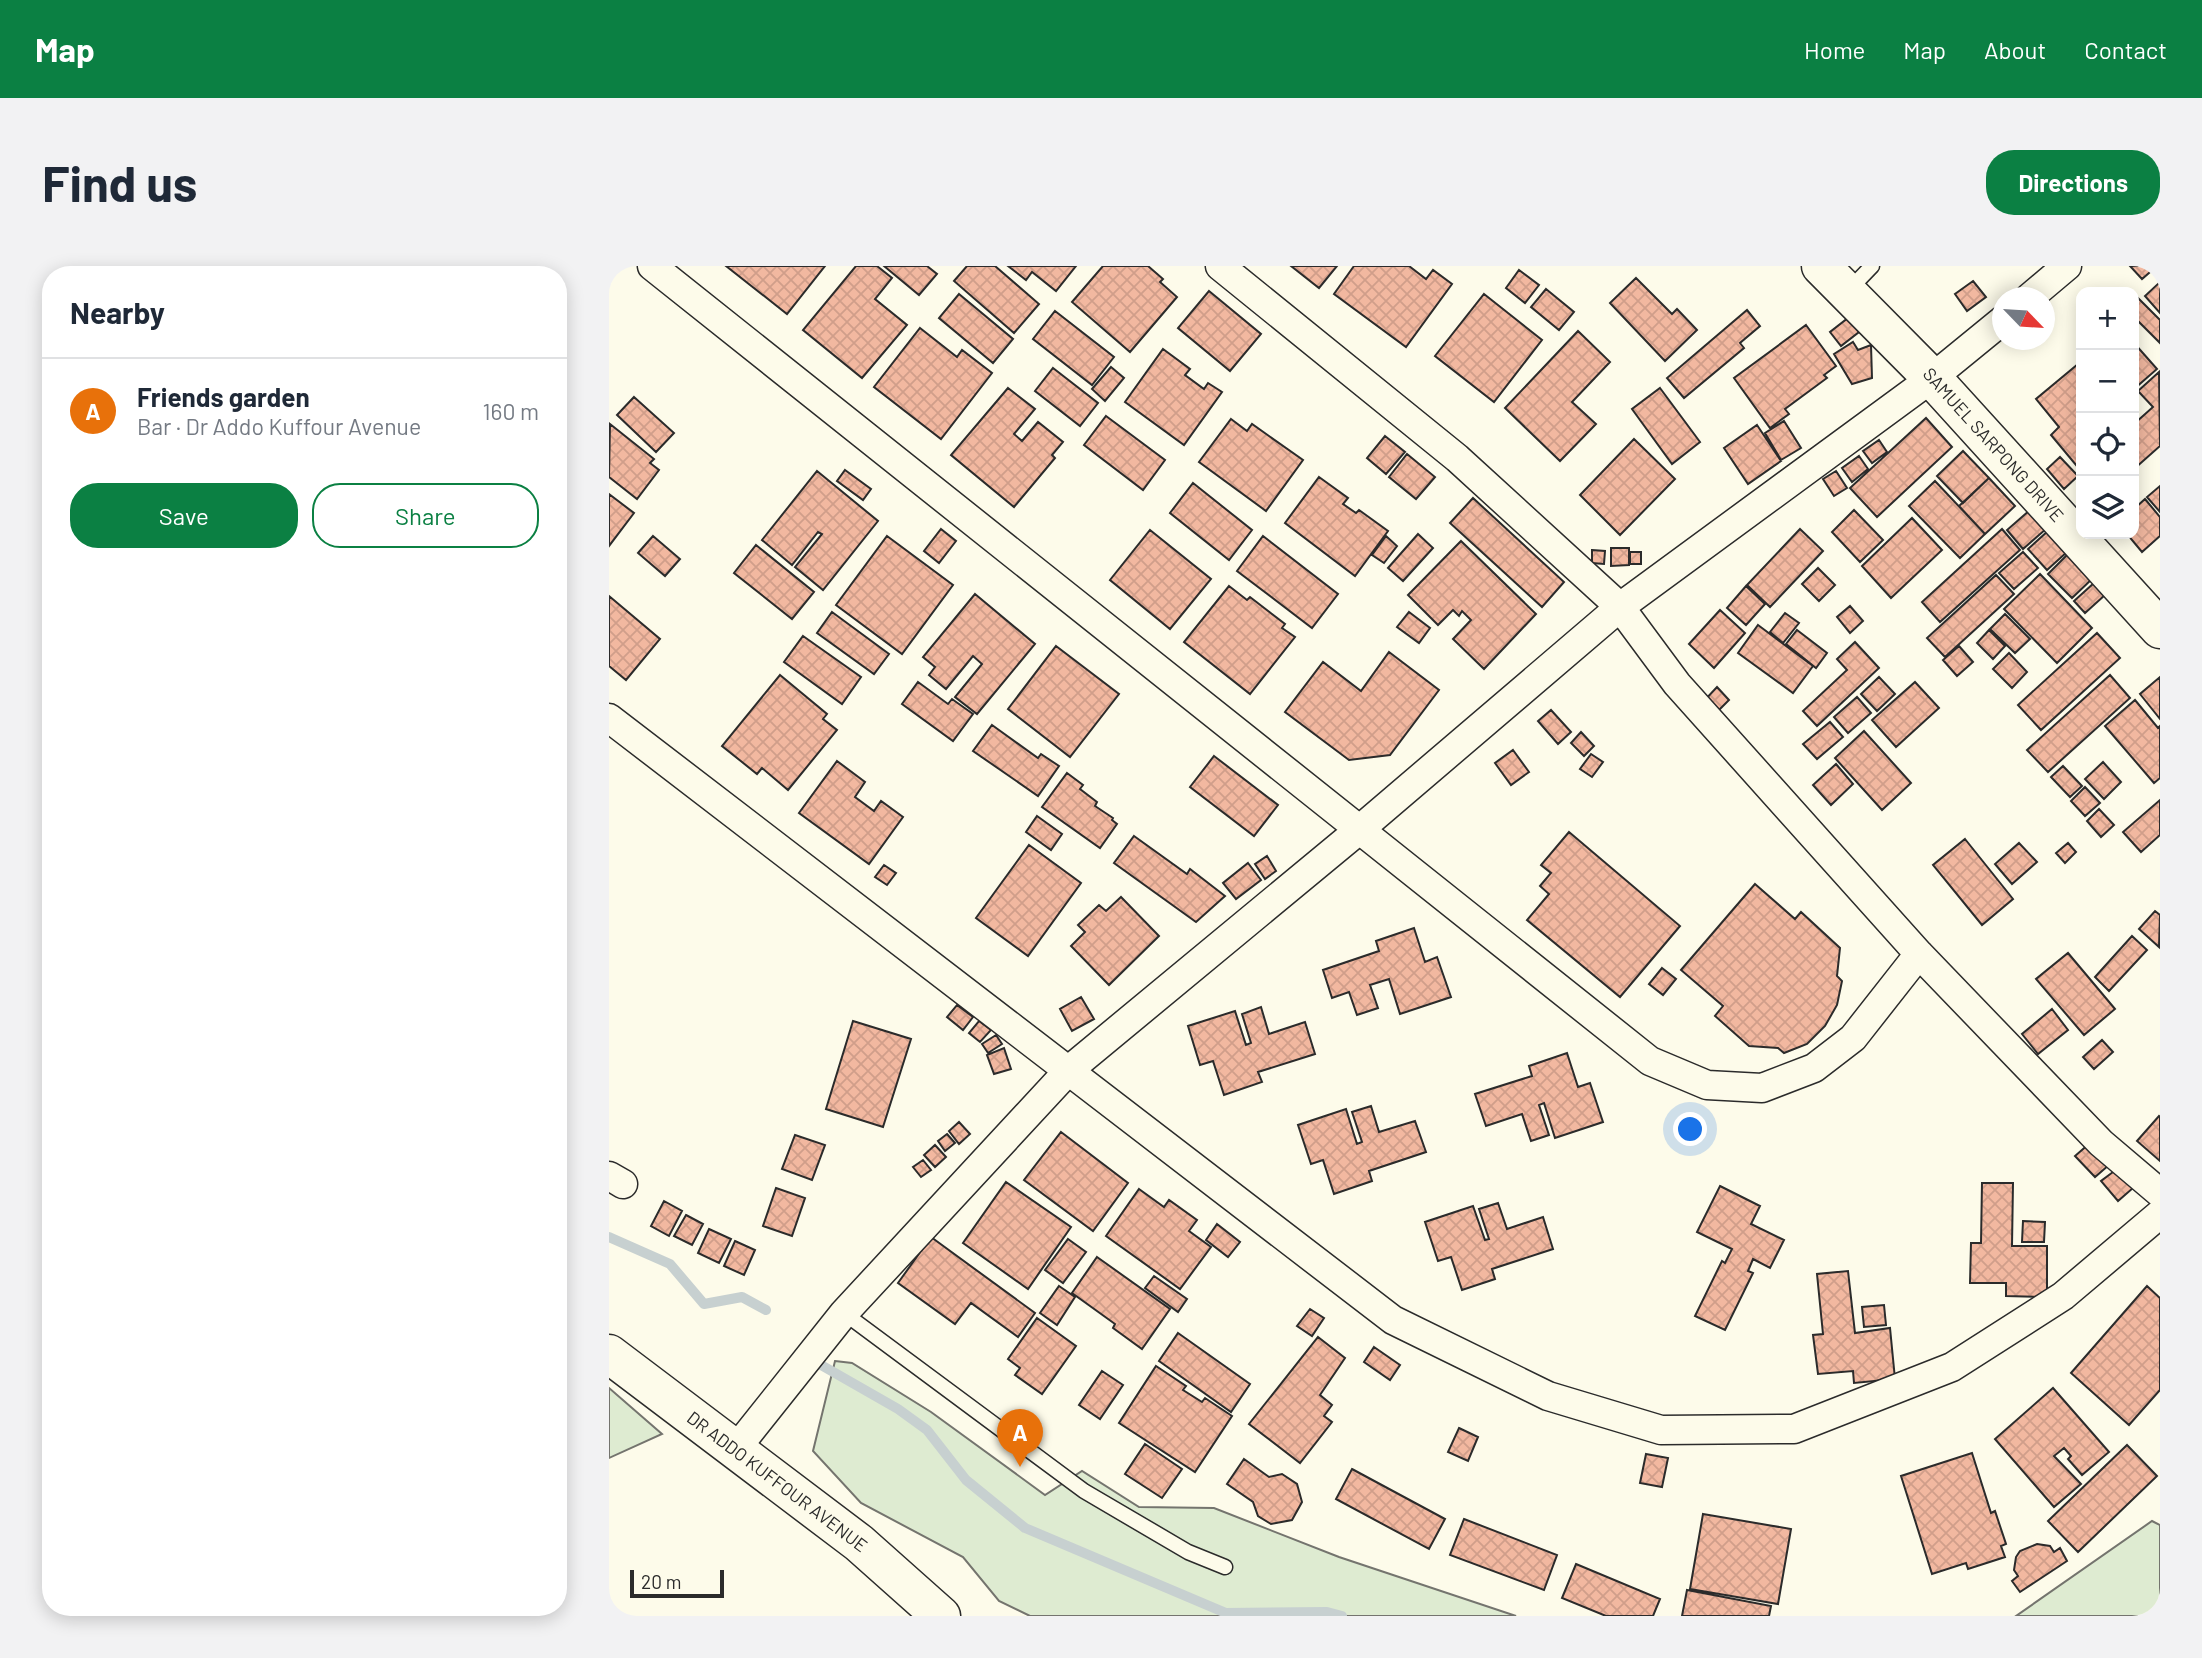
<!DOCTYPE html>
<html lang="en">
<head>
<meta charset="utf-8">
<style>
  :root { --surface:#fff; --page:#f2f2f3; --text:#1f2937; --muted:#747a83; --line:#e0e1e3; --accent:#0b8043 }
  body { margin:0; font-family:Barlow,sans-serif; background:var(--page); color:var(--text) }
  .controls { position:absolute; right:21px; top:21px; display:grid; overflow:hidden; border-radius:14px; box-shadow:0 4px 18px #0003 }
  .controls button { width:63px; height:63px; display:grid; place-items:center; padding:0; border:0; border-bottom:2px solid var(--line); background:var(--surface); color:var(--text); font:35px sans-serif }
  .compass { position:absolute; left:1383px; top:21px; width:63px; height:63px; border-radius:50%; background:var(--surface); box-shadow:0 4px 18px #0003; rotate:115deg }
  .scale { position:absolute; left:21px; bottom:18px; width:94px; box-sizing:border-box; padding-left:7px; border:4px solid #2b2b2b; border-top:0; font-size:19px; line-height:24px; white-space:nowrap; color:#2b2b2b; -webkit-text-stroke:5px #fdfbea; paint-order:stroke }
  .you { position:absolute; left:1082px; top:864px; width:24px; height:24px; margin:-18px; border:5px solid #fff; border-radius:50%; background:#1a73e8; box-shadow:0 0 0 10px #1a73e833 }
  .badge { display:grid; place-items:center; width:46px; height:46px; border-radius:50%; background:var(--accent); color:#fff; font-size:23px; font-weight:700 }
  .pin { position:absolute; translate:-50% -58px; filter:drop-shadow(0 2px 4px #0008) }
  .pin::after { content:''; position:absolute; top:37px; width:24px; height:21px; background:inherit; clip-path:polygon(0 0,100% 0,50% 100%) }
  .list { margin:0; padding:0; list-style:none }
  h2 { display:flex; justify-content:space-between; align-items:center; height:91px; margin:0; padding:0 28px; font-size:30px }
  h2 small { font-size:23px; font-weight:400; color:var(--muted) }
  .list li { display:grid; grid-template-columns:46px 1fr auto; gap:21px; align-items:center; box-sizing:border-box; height:105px; padding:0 28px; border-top:2px solid var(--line) }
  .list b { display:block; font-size:26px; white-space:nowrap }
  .list p { margin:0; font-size:23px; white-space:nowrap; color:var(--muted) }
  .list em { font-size:23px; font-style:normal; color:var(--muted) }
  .actions { display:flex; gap:14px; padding:21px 28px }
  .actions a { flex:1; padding:16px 0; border:2px solid var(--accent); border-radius:28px; text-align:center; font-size:24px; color:var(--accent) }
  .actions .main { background:var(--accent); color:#fff }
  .icon { flex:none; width:38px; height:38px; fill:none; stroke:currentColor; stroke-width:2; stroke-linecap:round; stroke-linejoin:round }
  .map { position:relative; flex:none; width:1551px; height:1350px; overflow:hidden; border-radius:28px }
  header { display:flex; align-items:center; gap:42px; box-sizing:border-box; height:98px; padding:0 35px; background:var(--accent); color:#fff }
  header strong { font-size:33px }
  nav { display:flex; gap:38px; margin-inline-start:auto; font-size:24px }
  .intro { display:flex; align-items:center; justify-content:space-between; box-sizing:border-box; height:168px; padding:0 42px }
  h1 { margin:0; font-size:49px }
  .button { padding:18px 32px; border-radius:28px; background:var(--accent); color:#fff; font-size:24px; font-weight:700 }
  main { display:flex; gap:42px; padding:0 42px }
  aside { flex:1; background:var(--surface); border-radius:28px; box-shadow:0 4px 18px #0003 }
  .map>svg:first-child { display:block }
  .grass { fill:#deebd1; stroke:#74746e; stroke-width:2 }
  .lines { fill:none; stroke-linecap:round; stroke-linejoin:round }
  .stream { stroke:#c7d0d0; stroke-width:10 }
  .building { fill:url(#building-cross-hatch); stroke:#2b2b2b; stroke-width:2 }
  .lane-casing { stroke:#2b2b2b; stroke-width:17 }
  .street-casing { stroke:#2b2b2b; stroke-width:31 }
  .secondary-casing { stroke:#2b2b2b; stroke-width:41 }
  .lane { stroke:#fdfbea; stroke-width:14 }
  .street { stroke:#fdfbea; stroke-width:28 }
  .secondary { stroke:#fdfbea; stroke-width:38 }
  .labels { text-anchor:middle; stroke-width:5; stroke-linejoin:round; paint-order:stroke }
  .street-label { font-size:18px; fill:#2b2b2b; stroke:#fdfbea }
</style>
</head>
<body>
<header>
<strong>Map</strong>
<nav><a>Home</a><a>Map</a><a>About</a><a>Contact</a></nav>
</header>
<div class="intro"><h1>Find us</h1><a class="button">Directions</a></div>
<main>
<aside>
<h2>Nearby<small></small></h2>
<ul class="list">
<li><span class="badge" style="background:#e8710a">A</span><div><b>Friends garden</b><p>Bar · Dr Addo Kuffour Avenue</p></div><em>160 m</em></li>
</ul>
<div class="actions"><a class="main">Save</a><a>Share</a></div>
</aside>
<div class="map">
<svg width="1551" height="1350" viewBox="0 0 1551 1350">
  <defs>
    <pattern id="building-cross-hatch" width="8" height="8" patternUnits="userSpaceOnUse" patternTransform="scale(1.75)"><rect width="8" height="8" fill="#f2b8a0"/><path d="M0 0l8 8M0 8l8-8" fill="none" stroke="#d09e8a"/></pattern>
  </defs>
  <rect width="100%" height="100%" fill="#fdfbea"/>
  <path class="grass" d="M226,1095L243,1097L322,1146L436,1229L473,1205L530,1241L605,1242L730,1291L907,1350H421L390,1335L354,1291L252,1237L204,1185Z
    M0,1122L53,1168L0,1192Z
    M1543,1255L1551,1259V1350H1407Z"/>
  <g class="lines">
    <path class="stream" d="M0,971L61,998L95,1038L133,1031L157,1044
      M212,1099L289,1143L318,1164L357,1214L416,1262L617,1347L718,1346L733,1350"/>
  </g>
  <path class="building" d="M117,0H216L178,48Z
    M247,0H268L283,12L266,33L298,59L253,112L194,64Z
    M275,0H318L328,8L310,29Z
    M358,0H386L430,38L405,67L345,15Z
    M399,0H467L447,25L423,6L417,14Z
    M494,0H539L554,13L551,16L568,31L521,86L463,36Z
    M682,0H728L710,22Z
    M745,0H800L817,13L824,4L843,18L797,81L725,28Z
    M1521,0H1548L1533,13Z
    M910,4L930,19L916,37L897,22Z
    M1027,12L1063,48L1068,43L1088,64L1056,95L1001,37Z
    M1364,15L1377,31L1358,45L1346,28Z
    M1551,16V47L1536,30Z
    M937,23L965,46L950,64L922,41Z
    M600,25L652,68L621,105L569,62Z
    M350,28L404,73L384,97L330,52Z
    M875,28L933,74L885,136L826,90Z
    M1525,28L1551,54V77L1525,51Z
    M1138,44L1151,60L1131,77L1135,82L1075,132L1058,112Z
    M446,45L505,91L483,119L424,73Z
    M1239,52L1250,66L1232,80L1221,66Z
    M1197,59L1227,100L1215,109L1218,112L1176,143L1180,148L1161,162L1125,112Z
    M311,62L348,91L353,84L383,107L332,173L265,121Z
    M969,65L1001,96L963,136L987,158L951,195L896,142Z
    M1244,76L1249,84L1262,79L1263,112L1243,118L1225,88Z
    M1525,77L1548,103L1525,123Z
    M554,83L581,103L576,109L595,123L599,117L613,126L575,179L516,136Z
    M1469,98L1472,103V194L1467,199L1442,169L1450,161L1427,133Z
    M502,101L515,112L496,135L483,123Z
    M444,102L489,137L471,160L426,125Z
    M1550,106L1551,180L1525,203V158L1544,141L1529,125Z
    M399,122L426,143L405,168L413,175L429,156L454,176L443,189L446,192L405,241L342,189Z
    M1051,122L1091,176L1063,198L1023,143Z
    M25,131L65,167L47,186L8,149Z
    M497,150L556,194L534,224L475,179Z
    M1317,152L1343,181L1268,251L1241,222Z
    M622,153L638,165L643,158L694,194L657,245L590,196Z
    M1175,155L1192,182L1172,194L1156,167Z
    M1,158L45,193L41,197L50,204L28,233L0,211Z
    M1148,159L1172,195L1139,218L1115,182Z
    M776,170L796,186L777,208L758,192Z
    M1025,173L1066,213L1011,269L971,229Z
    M1270,174L1278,186L1263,197L1254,185Z
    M1354,185L1380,212L1354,237L1328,210Z
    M798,188L826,211L807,233L780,211Z
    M1250,190L1259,203L1243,216L1233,202Z
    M1451,191L1469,210L1455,223L1438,203Z
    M236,204L262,223L254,234L228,215Z
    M208,205L269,255L214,324L186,301L213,268L209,266L183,299L153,274Z
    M1227,205L1238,222L1225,230L1214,213Z
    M710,211L739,232L734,238L747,247L750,244L779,265L746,310L676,257Z
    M1380,212L1406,240L1376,268L1350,240Z
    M1326,215L1376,268L1351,292L1300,240Z
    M584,217L643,264L620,294L561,247Z
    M1551,220V246L1538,231Z
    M0,228L25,247L0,280Z
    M864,232L955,316L933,341L841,257Z
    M1536,233L1551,251V270L1533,286L1518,268H1525V243Z
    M1245,244L1274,274L1251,296L1223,266Z
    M1421,244L1437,263L1414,283L1398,264Z
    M1303,252L1333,284L1282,332L1253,300Z
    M332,263L347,275L330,297L315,285Z
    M1191,263L1214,285L1161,341L1138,319Z
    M1393,263L1411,284L1331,356L1313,336Z
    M541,264L602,313L561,363L501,314Z
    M1439,265L1458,286L1438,304L1419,283Z
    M809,268L824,282L794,315L779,302Z
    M44,270L71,293L56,310L29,287Z
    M278,270L344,319L293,388L227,339Z
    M654,270L729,328L703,362L628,305Z
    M777,270L788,280L775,297L763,289Z
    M852,275L927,348L875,403L844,373L862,354L853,345L850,350L844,344L829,359L799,329Z
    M147,279L205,326L183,353L125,307Z
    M1002,282H1020V299L1002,300Z
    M983,284L996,285L995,298L983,297Z
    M1021,286H1032V298H1021Z
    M1414,286L1429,302L1405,323L1390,307Z
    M1460,287L1484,312L1463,332L1439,308Z
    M1209,302L1226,319L1210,335L1193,318Z
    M1431,308L1483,362L1448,397L1395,343Z
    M1387,309L1405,328L1336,391L1318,372Z
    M1485,317L1496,329L1476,347L1465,335Z
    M620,320L638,334L641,331L676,358L673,362L686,371L641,428L575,376Z
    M1137,320L1156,338L1137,359L1118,342Z
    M366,328L426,378L368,448L346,431L373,398L364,390L337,423L320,409L326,401L314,391Z
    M0,330L51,373L17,414L0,400Z
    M1241,340L1254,355L1241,367L1228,351Z
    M1111,344L1136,367L1105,402L1080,378Z
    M223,346L280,388L265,408L208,367Z
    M800,346L821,362L810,377L788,361Z
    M1176,347L1190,357L1174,377L1161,366Z
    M1396,348L1421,373L1406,387L1381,363Z
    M1149,359L1204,400L1184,427L1129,387Z
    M1188,364L1218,387L1207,402L1177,378Z
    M1380,364L1396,380L1384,393L1368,377Z
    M1488,367L1511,392L1432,464L1409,439Z
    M194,370L252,411L233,438L175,396Z
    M1246,376L1270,402L1208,460L1194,445L1238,404L1228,393Z
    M447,380L510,428L461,491L399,443Z
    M1350,380L1364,396L1348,410L1334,394Z
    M780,386L830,424L781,489L740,494L676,446L714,396L752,425Z
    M1400,387L1418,406L1403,422L1384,403Z
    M171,409L218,448L214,453L228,464L179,524L153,502L148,508L113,480Z
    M1501,409L1521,432L1439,506L1418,484Z
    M1270,411L1286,428L1268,445L1252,428Z
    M1551,411V453L1531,428Z
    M309,416L339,438L343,433L364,448L344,475L293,438Z
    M1306,416L1330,442L1287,481L1263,454Z
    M1108,421L1120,434L1106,448L1094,436Z
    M1248,431L1262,447L1239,467L1225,451Z
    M1526,434L1549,462L1551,460V512L1545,517L1496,460Z
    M942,444L962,466L949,478L929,455Z
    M1221,456L1234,471L1208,493L1194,478Z
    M383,459L429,492L432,488L450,500L429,530L364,485Z
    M1255,465L1302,517L1273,544L1226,492Z
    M972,466L985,480L975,490L962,477Z
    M904,484L920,506L902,519L886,497Z
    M982,488L994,496L983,511L971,503Z
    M605,490L669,539L645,570L581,521Z
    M228,495L256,516L246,531L265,545L272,535L294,551L260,598L190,547Z
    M1494,496L1512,516L1495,533L1476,513Z
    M1227,498L1244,518L1222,539L1204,519Z
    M1454,500L1473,520L1461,531L1442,511Z
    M458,507L474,519L471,523L488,536L486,540L504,552L503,554L508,558L491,582L433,541Z
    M1476,521L1491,537L1476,550L1462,535Z
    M1551,534V569L1532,586L1514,566Z
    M1490,543L1505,559L1492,571L1478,555Z
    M428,550L453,568L442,584L417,566Z
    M960,566L1071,660L1011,731L918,654L940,628L931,620L942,607L932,599Z
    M525,570L578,608L581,603L616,630L587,656L505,597Z
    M1356,573L1404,633L1373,659L1324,599Z
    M1410,577L1428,596L1403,618L1386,598Z
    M1459,577L1467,586L1456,597L1447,587Z
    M420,579L472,617L419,690L367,652Z
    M658,590L667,605L656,613L646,598Z
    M639,597L652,614L627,633L614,617Z
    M275,599L287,607L278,619L266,611Z
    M1146,618L1186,653L1192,646L1231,682L1228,710L1233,715L1228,739L1216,760L1198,778L1175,787L1169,782L1140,780L1106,750L1114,740L1072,704Z
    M512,631L550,670L500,719L462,680L476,666L469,659L490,639L497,645Z
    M1546,645L1551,649L1550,681L1530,663Z
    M805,662L816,696L828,691L842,731L791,748L780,713L761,719L769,742L748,749L740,726L723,732L714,704L770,685L767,675Z
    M1523,670L1538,684L1500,725L1486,711Z
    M1459,687L1506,743L1475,769L1427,713Z
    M1053,702L1067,713L1054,729L1040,718Z
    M472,731L485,753L463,765L451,743Z
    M348,739L364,751L354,764L338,751Z
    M652,741L660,768L696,756L706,788L649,806L653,816L615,829L604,795L591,799L579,760L626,745L637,779L642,777L633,748Z
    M1443,743L1459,764L1429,788L1413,768Z
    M244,755L302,773L274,861L217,843Z
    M370,755L382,764L371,776L360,767Z
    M387,769L393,778L379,787L373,778Z
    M1493,774L1504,786L1485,803L1474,791Z
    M395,782L402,803L385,808L378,789Z
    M958,787L969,821L981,817L994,856L946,872L935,837L930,839L940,869L922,875L913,848L877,860L866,828L923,810L920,800Z
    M762,840L770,866L806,855L817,886L760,905L763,915L725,928L714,894L702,898L689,859L737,843L748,878L753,876L743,846Z
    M1550,850L1551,851V895L1528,875Z
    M350,856L361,868L350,878L340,865Z
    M452,866L519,917L484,965L415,914Z
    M338,868L346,877L336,885L329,875Z
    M186,869L216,879L203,914L173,903Z
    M1481,877L1500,899L1486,911L1466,890Z
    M326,879L337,891L326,901L315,889Z
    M314,894L322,904L312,911L304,901Z
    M1508,903L1524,922L1509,935L1492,915Z
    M397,916L462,961L419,1023L354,977Z
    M1373,917H1404L1403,980H1438V1031L1397,1030V1017H1361L1362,977H1372Z
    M1111,920L1151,940L1142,958L1175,974L1161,1002L1144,993L1139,1005L1144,1007L1116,1064L1086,1050L1113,995L1116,997L1123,983L1088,966Z
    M167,922L196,932L183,970L154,960Z
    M530,923L555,941L560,934L588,954L580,965L602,981L571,1023L497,970Z
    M55,935L73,945L60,970L42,960Z
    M889,937L898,963L934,951L944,983L883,1003L886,1013L853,1024L842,991L829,995L816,956L864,940L876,974L880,973L870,943Z
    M77,949L94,958L83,979L65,970Z
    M1414,955L1436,956L1435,976H1413Z
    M608,958L631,976L619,991L597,974Z
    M100,963L122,973L110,997L89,987Z
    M322,971L426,1047L409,1071L362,1037L346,1058L289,1017Z
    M459,973L477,986L454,1017L436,1004Z
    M126,975L146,984L135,1009L115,1000Z
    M488,991L561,1043L533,1083L504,1062L506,1058L463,1027Z
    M1239,1005L1246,1067L1281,1062L1286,1113L1245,1117L1244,1105L1209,1108L1204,1069L1214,1068L1208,1008Z
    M545,1010L578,1033L569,1046L536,1022Z
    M450,1020L466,1031L448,1059L431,1047Z
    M1538,1020L1551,1032V1124L1520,1159L1462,1107Z
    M1275,1039L1277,1059L1255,1061L1253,1041Z
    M701,1043L715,1052L703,1070L688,1060Z
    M428,1052L467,1080L433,1128L406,1109L411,1102L399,1093Z
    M569,1067L641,1118L622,1146L550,1095Z
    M709,1071L736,1092L711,1129L723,1139L715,1150L723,1156L691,1197L640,1158Z
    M765,1081L791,1099L781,1114L755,1096Z
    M547,1100L577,1120L574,1124L593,1136L596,1132L623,1150L586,1206L510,1157Z
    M493,1105L514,1119L491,1153L470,1139Z
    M1444,1122L1500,1186L1473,1209L1459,1193L1462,1190L1455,1182L1445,1190L1472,1218L1445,1241L1386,1173Z
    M850,1162L869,1171L859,1195L839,1186Z
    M536,1178L573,1203L553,1232L516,1208Z
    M1518,1179L1548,1210L1469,1286L1439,1255Z
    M1363,1187L1382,1247L1386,1245L1397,1278L1392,1280L1396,1291L1359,1303L1357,1297L1323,1308L1292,1210Z
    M1037,1188L1059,1192L1053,1221L1031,1217Z
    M635,1193L660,1211L673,1208L688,1218L693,1236L683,1254L662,1258L649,1250L644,1236L618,1218Z
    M743,1203L836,1253L820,1283L727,1233Z
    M1094,1248L1182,1263L1169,1338L1081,1323Z
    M855,1253L948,1289L935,1324L841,1289Z
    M1428,1278L1441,1280L1445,1286L1451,1282L1458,1295L1411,1326L1403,1315L1409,1310L1405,1304L1407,1291L1411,1285Z
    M967,1298L1051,1333L1044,1350H997L953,1332Z
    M1078,1324L1162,1340L1160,1350H1073Z"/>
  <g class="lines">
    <g class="lane-casing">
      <path id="lane" d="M1239,25L1263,0
        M235,1047L475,1225L579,1286L616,1301"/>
    </g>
    <g class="street-casing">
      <path id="street" d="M43,0L1041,795L1098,819L1153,822L1205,802L1244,772L1310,688
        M611,0L848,192L1011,341L1068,418L1310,688L1492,877L1551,927
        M1420,32L1458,0
        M0,452L784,1054L939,1130L1052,1164L1185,1163L1343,1101L1454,1030L1551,948
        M0,910L14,918
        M126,1184L235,1047L460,804L750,564L1011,341L1323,112L1394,54"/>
    </g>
    <g class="secondary-casing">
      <path id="secondary" d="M1212,0L1323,112L1551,363
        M0,1088L250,1277L332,1350"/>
    </g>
    <use href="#lane" class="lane"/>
    <use href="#street" class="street"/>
    <use href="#secondary" class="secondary"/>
  </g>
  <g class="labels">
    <g class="street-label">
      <text transform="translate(1384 179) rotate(48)" y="6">SAMUEL SARPONG DRIVE</text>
      <text transform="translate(168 1216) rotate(37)" y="6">DR ADDO KUFFOUR AVENUE</text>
    </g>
  </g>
</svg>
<div class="controls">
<button>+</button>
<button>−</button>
<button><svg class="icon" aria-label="locate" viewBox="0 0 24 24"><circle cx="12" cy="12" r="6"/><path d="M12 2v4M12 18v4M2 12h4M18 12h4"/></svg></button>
<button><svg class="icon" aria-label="layers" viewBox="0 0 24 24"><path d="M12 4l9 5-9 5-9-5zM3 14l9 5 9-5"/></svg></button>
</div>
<svg class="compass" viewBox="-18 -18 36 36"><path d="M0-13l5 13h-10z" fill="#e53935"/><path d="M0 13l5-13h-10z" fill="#747a83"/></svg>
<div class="scale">20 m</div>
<div class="you"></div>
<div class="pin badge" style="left:411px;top:1201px;background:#e8710a">A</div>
</div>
</main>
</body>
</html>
